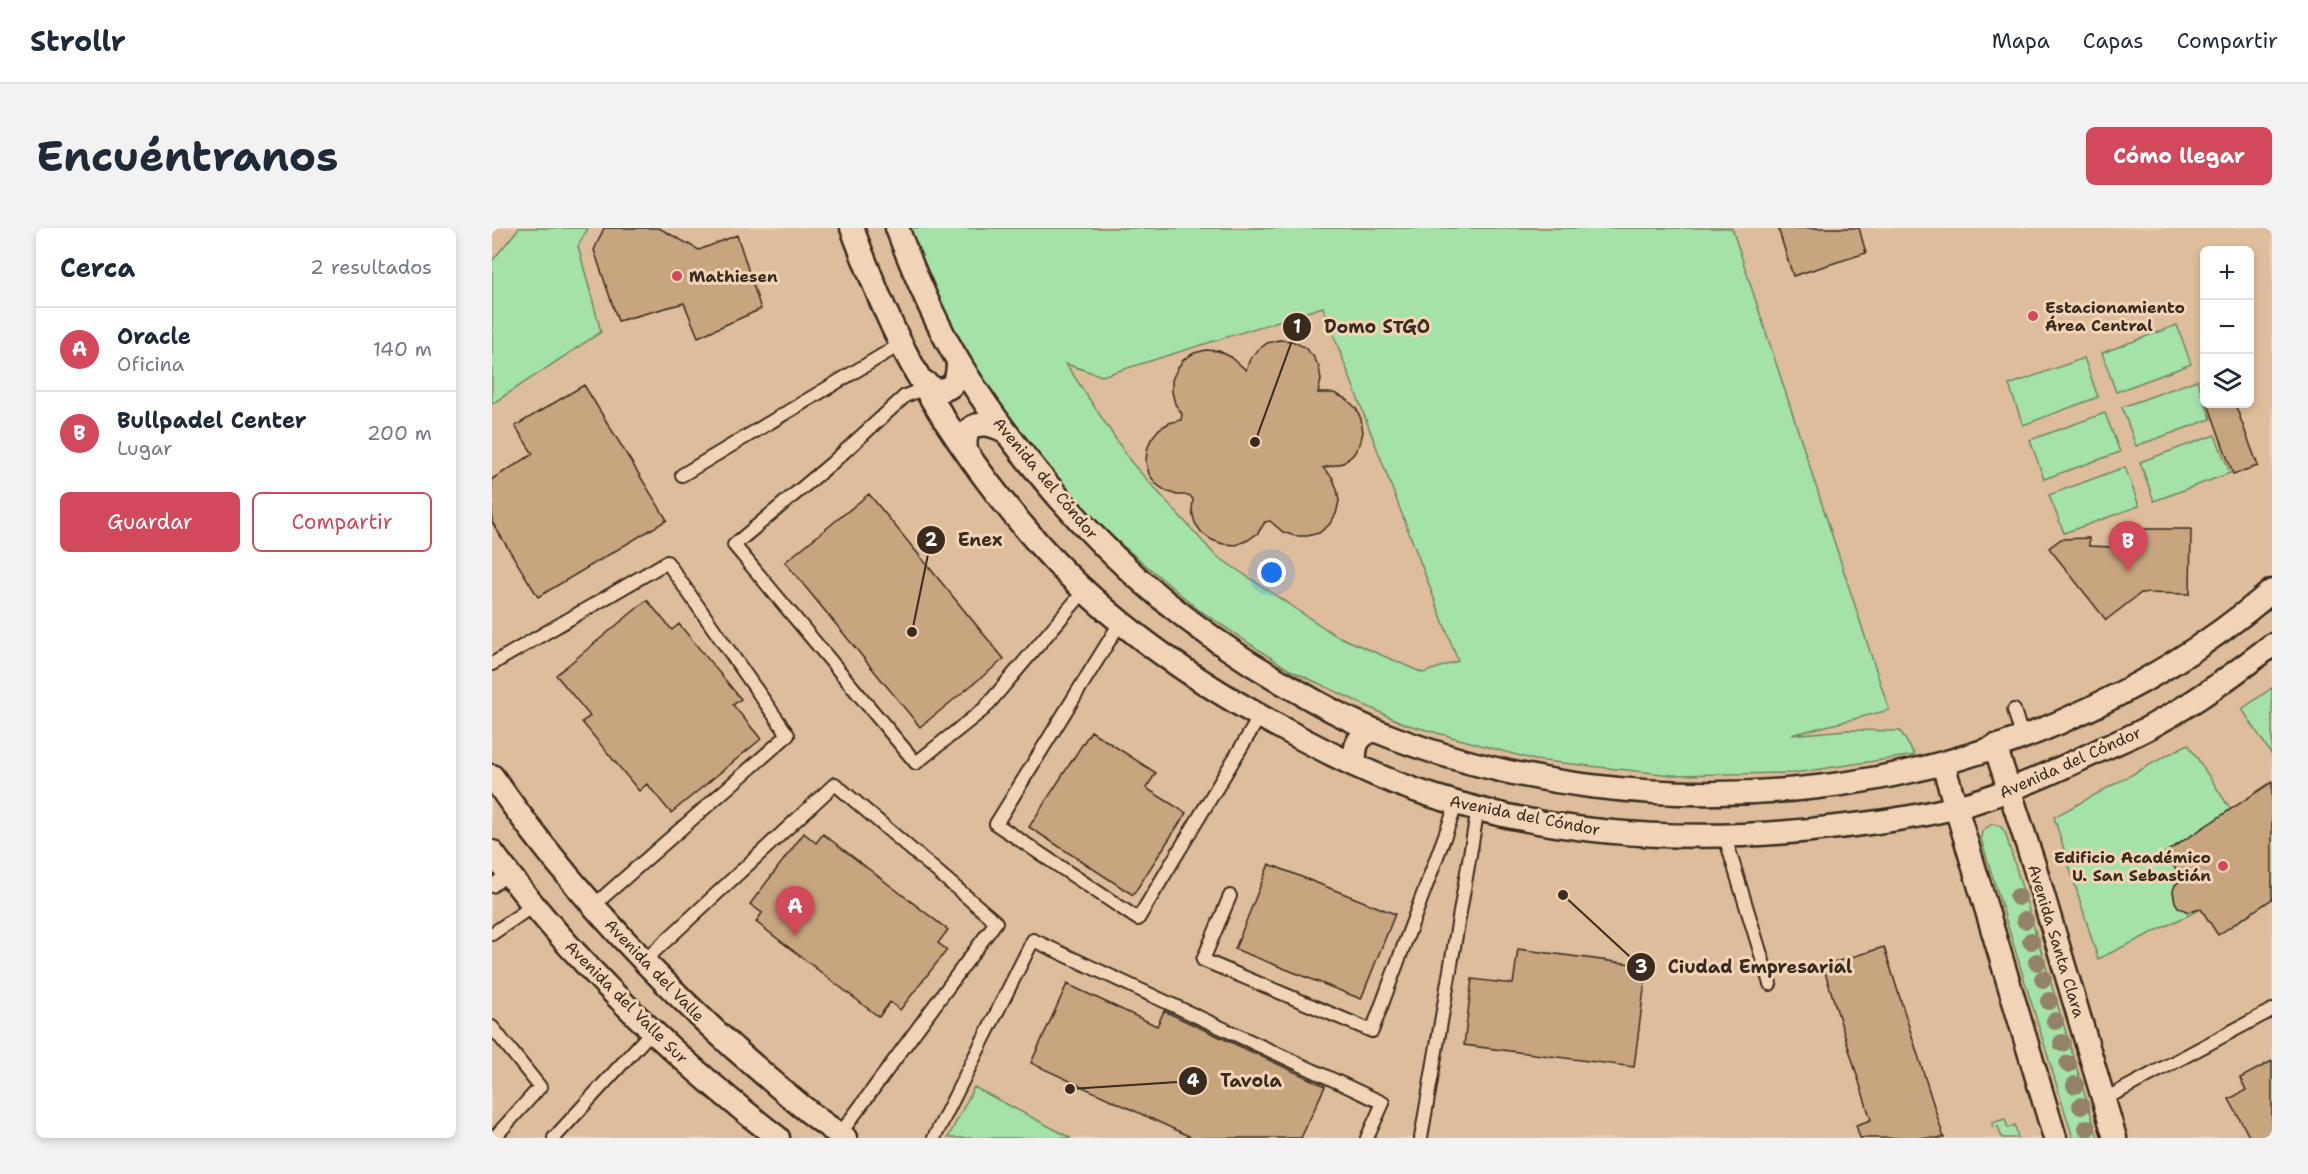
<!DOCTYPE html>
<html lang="es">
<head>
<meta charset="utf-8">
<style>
  :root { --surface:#fff; --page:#f2f2f3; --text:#1f2937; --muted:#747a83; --line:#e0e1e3; --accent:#d1495b }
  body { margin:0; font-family:"Shantell Sans",sans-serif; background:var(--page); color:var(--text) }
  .controls { position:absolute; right:18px; top:18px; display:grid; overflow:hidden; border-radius:9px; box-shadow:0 3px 9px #0003 }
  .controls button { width:54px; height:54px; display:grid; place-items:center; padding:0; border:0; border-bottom:2px solid var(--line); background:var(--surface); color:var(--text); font:30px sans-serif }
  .you { position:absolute; left:780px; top:345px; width:21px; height:21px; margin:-15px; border:4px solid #fff; border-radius:50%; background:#1a73e8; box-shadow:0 0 0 9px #1a73e833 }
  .badge { display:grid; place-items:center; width:39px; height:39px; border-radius:50%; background:var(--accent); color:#fff; font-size:20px; font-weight:700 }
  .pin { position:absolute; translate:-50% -50px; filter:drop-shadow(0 2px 3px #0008) }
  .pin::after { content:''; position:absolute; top:32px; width:21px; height:18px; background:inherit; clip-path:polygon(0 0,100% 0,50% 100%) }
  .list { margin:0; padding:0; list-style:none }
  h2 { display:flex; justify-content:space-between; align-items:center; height:78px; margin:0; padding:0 24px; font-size:26px }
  h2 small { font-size:20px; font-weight:400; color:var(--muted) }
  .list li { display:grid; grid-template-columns:39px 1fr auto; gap:18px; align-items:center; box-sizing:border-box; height:84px; padding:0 24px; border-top:2px solid var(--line) }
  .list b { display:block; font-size:22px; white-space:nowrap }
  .list p { margin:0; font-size:20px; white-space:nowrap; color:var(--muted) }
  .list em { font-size:20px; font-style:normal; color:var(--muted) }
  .actions { display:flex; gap:12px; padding:18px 24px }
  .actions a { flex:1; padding:14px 0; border:2px solid var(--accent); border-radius:9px; text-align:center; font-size:21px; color:var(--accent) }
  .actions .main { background:var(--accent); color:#fff }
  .icon { flex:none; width:33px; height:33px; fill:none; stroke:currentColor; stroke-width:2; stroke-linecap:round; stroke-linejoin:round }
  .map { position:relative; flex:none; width:1780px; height:910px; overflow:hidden; border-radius:9px }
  header { display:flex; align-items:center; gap:36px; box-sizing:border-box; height:84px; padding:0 30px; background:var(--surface); border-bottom:2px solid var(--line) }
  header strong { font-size:28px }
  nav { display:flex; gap:33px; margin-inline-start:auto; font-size:21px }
  .intro { display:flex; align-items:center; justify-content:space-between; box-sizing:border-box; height:144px; padding:0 36px }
  h1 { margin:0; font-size:42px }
  .button { padding:15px 27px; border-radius:9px; background:var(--accent); color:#fff; font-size:21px; font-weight:700 }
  main { display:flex; gap:36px; padding:0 36px }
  aside { flex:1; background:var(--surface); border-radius:9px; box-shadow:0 3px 9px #0003 }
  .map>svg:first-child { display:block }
  .built { fill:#ddbd9b; fill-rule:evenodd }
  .green { fill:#a4e2aa; stroke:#708664; stroke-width:1.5; fill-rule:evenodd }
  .building { fill:#c6a57f; stroke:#3b2a1e; stroke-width:1.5 }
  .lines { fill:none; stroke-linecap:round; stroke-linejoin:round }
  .lane-casing { stroke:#3b2a1e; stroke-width:16 }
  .street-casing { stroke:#3b2a1e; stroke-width:27 }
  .lane { stroke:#f1d4b8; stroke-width:12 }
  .street { stroke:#f1d4b8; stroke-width:22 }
  .tree { fill:#938269 }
  .poi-dot { fill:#d1495b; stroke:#f1d4b8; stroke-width:2 }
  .labels { text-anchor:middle; stroke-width:6; stroke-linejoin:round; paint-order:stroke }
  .poi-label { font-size:16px; font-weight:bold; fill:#3b2a1e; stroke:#f1d4b8; text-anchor:start }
  .street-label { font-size:16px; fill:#3b2a1e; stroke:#f1d4b8 }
  .leader { fill:none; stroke:#3b2a1e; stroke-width:2 }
  .callout-dot { fill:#3b2a1e; stroke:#f1d4b8; stroke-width:2 }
  .mark-label { font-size:18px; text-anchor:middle; font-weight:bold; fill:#fff }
  .callout-label { font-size:18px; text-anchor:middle; font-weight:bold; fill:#3b2a1e; stroke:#f1d4b8; stroke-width:6; stroke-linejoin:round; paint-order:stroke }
</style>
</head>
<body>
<header>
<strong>Strollr</strong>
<nav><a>Mapa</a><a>Capas</a><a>Compartir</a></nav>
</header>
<div class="intro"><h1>Encuéntranos</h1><a class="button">Cómo llegar</a></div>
<main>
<aside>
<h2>Cerca<small>2 resultados</small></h2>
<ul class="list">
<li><span class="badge">A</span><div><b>Oracle</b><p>Oficina</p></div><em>140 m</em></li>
<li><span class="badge">B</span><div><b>Bullpadel Center</b><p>Lugar</p></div><em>200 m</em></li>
</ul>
<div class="actions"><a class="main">Guardar</a><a>Compartir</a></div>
</aside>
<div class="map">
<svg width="1780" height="910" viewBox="0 0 1780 910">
  <rect width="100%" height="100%" fill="#ebccac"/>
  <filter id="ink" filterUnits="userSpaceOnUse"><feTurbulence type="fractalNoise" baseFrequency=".0167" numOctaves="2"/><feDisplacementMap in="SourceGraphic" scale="12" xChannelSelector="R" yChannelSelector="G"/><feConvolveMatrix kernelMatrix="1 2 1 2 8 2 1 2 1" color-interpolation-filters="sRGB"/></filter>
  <g filter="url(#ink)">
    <path class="built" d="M0,0H1780V910H0ZM1712,22H1758V176H1712Z"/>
    <path class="green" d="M27,0H96L86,18L109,104L0,176V33Z
      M416,0H1240L1397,482L1299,507L1354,502L1408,503L1423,527L1302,545L1180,547L1043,532L913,496L796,441L707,382L624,312L570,258L509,181L463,108L429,39ZM831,79L966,433L931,445L843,407L723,327L639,234L574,136L610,148Z
      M1685,97L1699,136L1624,164L1610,125Z
      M1592,130L1606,169L1531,197L1517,157Z
      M1705,152L1719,191L1644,218L1630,179Z
      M1613,185L1628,224L1552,251L1538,212Z
      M1723,207L1738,245L1662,273L1648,234Z
      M1633,239L1647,278L1572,305L1557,267Z
      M1780,460V527L1750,481Z
      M1696,516L1739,582L1673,625L1690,651C1671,664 1686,688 1707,682L1606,731L1562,589Z
      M1500,596L1508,598L1513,604L1606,910H1581L1489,611L1490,603Z
      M482,859L579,910H456Z
      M1513,891L1516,900L1523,897L1526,910H1510L1506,898L1501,899L1500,895Z"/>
    <path class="building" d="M112,0H167L207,22L245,7L269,81L206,109L192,75L126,93L102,22Z
      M1286,0H1367L1374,25L1301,48Z
      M787,112L800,113L812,119L821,128L827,139L829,152L826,165H842L854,171L864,180L869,191L871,204L868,216L861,227L851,235L831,240L840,249L845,261L847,273L844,286L837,297L827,305L815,308H803L791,304L778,293L773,294L766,305L756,312L744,317L731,316L720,312L710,305L703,295L700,283L701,271L697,267H685L674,263L664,256L657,246L654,234L655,222L659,211L667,201L677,195L689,192L690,186L683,176L680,164V152L685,141L692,131L702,125L714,122L727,123L739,129L754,142L758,131L766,122L775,115Z
      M92,157L175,292L46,369L0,294V251L41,226L23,198Z
      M1716,176H1743L1766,238L1741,246Z
      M377,266L512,431L428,499L293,334Z
      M1630,301H1699L1698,366L1649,365L1614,392L1557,320L1569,311L1597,310V318L1619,319Z
      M155,372L180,402L187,396L249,471L241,477L269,511L179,585L155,556L147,563L90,494L98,488L64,447Z
      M599,503L664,545L654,560L694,585L641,667L537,599Z
      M1780,554V671L1726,707L1709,681L1696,684L1686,679L1683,674L1681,663L1683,657L1690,651L1673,625Z
      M312,605L324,615L331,606L456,702L446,715L455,722L408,782L398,774L387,789L264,694L270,685L258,676Z
      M777,636L903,686L869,771L743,721Z
      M1392,719L1452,910H1368L1364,897L1379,892L1331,738Z
      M1026,721L1155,738L1142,839L972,817L980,751L1021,756Z
      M575,756L665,798L672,783L833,858L809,910H701L539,835Z
      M1780,833V910H1758L1737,871L1754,862L1748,850Z"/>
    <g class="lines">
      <g class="lane-casing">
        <path id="lane" d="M433,160L413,168L340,235L242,317L424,535L492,481L593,362
          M190,247L409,116
          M628,395L504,596L646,691L768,488
          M0,436L175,334L296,507L101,678
          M1522,482L1530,508
          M1233,609L1278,756
          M0,658L16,646
          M738,668L711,732L880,803L965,575
          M0,706L42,677
          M152,733L343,556L504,694L348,906
          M0,799L48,859L2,910
          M1611,872L1780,782
          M62,910L160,803
          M442,910L541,712L891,875L875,910
          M929,910L986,580"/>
      </g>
      <g class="street-casing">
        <path id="street" d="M360,0C375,40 391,81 411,120C444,184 490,251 538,306C606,386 692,447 784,497C834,524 886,551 941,568C1075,611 1216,616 1354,598C1397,593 1440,587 1482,574C1524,561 1563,543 1602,525C1623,515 1645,507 1665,495C1706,473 1743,445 1780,417
          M405,0C420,39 436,78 456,115C484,166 519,213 557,258C627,342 711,411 807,464C831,478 856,492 882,502C1021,559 1177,576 1326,559C1492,540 1653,471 1780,363
          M428,151L444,162C464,162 466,149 466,133
          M474,222C470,193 492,192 513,203
          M1503,518L1542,637L1623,910
          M1451,536L1563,910
          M863,537C862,519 864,508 882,502
          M0,548C70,649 152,739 243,821C279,852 313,884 353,910
          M0,624C80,732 179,827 286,910"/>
      </g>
      <use href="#lane" class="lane"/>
      <use href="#street" class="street"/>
    </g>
    <g class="tree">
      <circle cx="1526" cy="669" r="9"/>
      <circle cx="1533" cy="692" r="9"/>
      <circle cx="1539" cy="713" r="9"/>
      <circle cx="1545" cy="734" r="9"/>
      <circle cx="1551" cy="751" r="9"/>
      <circle cx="1557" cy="773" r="9"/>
      <circle cx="1563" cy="793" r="9"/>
      <circle cx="1570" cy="815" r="9"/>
      <circle cx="1576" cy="836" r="9"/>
      <circle cx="1583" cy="857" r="9"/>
      <circle cx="1589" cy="878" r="9"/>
      <circle cx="1595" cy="900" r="9"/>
    </g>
  </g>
  <g class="poi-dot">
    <circle cx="185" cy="48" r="6"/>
    <circle cx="1541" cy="88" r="6"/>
    <circle cx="1731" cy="638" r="6"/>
  </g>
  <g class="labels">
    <g class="poi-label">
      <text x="197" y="54">Mathiesen</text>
      <text x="1553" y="85">Estacionamiento<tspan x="1553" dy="18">Área Central</tspan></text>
      <text x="1719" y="635" text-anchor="end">Edificio Académico<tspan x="1719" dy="18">U. San Sebastián</tspan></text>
    </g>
    <g class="street-label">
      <text transform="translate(554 250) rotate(50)" y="6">Avenida del Cóndor</text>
      <text transform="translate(1578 534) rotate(-24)" y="6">Avenida del Cóndor</text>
      <text transform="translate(1033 587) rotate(11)" y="6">Avenida del Cóndor</text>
      <text transform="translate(1565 713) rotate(73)" y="6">Avenida Santa Clara</text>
      <text transform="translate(163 742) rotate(46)" y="6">Avenida del Valle</text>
      <text transform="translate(135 774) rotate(45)" y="6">Avenida del Valle Sur</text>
    </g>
  </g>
  <path class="leader" d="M763 214L805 99M420 404L439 312M1071 667L1149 739M578 861L701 853"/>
  <g class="callout-dot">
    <circle cx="763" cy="214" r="6"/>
    <circle cx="420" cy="404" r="6"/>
    <circle cx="1071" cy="667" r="6"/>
    <circle cx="578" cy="861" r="6"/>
    <circle cx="805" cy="99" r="15"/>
    <circle cx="439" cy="312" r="15"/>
    <circle cx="1149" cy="739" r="15"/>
    <circle cx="701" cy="853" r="15"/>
  </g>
  <g class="mark-label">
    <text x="805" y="105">1</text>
    <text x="439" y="318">2</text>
    <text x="1149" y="745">3</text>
    <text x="701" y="859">4</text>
  </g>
  <g class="callout-label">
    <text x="885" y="105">Domo STGO</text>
    <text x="488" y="318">Enex</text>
    <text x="1268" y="745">Ciudad Empresarial</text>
    <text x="759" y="859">Tavola</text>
  </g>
</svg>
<div class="controls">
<button>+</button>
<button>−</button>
<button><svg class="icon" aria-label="layers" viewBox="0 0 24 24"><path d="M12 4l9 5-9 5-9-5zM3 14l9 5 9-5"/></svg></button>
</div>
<div class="you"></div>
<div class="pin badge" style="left:303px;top:708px">A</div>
<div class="pin badge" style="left:1636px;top:343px">B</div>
</div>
</main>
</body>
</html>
